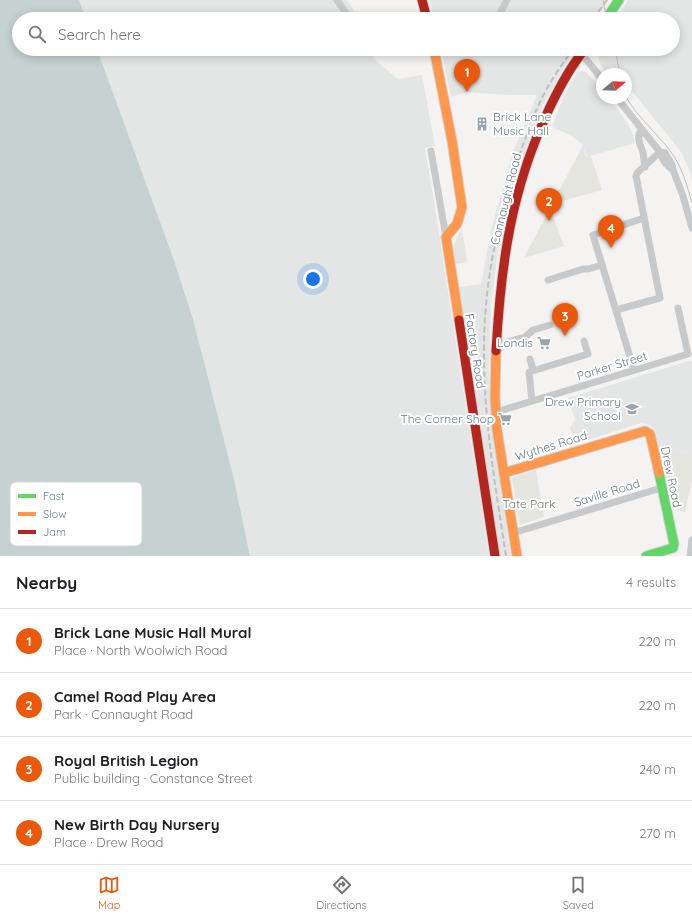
<!DOCTYPE html>
<html lang="en">
<head>
<meta charset="utf-8">
<style>
  :root { --surface:#fff; --page:#f6f6f6; --text:#202124; --muted:#757577; --line:#e0e0e0; --accent:#ea580c }
  body { margin:0; font-family:Quicksand,sans-serif; background:var(--page); color:var(--text) }
  .compass { position:absolute; left:596px; top:68px; width:36px; height:36px; border-radius:50%; background:var(--surface); box-shadow:0 2px 10px #0003; rotate:71deg }
  .you { position:absolute; left:313px; top:279px; width:14px; height:14px; margin:-10px; border:3px solid #fff; border-radius:50%; background:#1a73e8; box-shadow:0 0 0 6px #1a73e833 }
  .badge { display:grid; place-items:center; width:26px; height:26px; border-radius:50%; background:var(--accent); color:#fff; font-size:13px; font-weight:700 }
  .pin { position:absolute; translate:-50% -33px; filter:drop-shadow(0 1px 2px #0008) }
  .pin::after { content:''; position:absolute; top:21px; width:14px; height:12px; background:inherit; clip-path:polygon(0 0,100% 0,50% 100%) }
  .list { margin:0; padding:0; list-style:none }
  h2 { display:flex; justify-content:space-between; align-items:center; height:52px; margin:0; padding:0 16px; font-size:17px }
  h2 small { font-size:13px; font-weight:400; color:var(--muted) }
  .list li { display:grid; grid-template-columns:26px 1fr auto; gap:12px; align-items:center; box-sizing:border-box; height:64px; padding:0 16px; border-top:1px solid var(--line) }
  .list b { display:block; font-size:15px; white-space:nowrap }
  .list p { margin:0; font-size:13px; white-space:nowrap; color:var(--muted) }
  .list em { font-size:13px; font-style:normal; color:var(--muted) }
  .icon { flex:none; width:22px; height:22px; fill:none; stroke:currentColor; stroke-width:2; stroke-linecap:round; stroke-linejoin:round }
  .map { position:relative; flex:none; width:692px; height:556px; overflow:hidden }
  .search { position:absolute; background:var(--surface); box-shadow:0 2px 10px #0003; left:12px; right:12px; top:12px; height:44px; display:flex; align-items:center; gap:10px; box-sizing:border-box; padding:0 14px; border-radius:22px; color:var(--muted); font-size:15px }
  .sheet { height:308px; background:var(--surface) }
  nav { display:flex; justify-content:space-around; align-items:center; box-sizing:border-box; height:56px; border-top:1px solid var(--line); background:var(--surface); font-size:11px; color:var(--muted) }
  nav a { display:grid; justify-items:center; gap:2px }
  nav .on { color:var(--accent) }
  .map>svg:first-child { display:block }
  .built { fill:#e4e5e5 }
  .green { fill:#e4e5df }
  .water { fill:#c6d1d2 }
  .lines { fill:none; stroke-linecap:round; stroke-linejoin:round }
  .fast-casing { stroke:#d0d1d2; stroke-width:11 }
  .slow-casing { stroke:#d0d1d2; stroke-width:11 }
  .jam-casing { stroke:#d0d1d2; stroke-width:11 }
  .street { stroke:#c8c9ca; stroke-width:7 }
  .fast { stroke:#63d668; stroke-width:9 }
  .slow { stroke:#ff974d; stroke-width:9 }
  .jam { stroke:#b3261e; stroke-width:9 }
  .tram { stroke:#bebfc0; stroke-width:1 }
  .rail { stroke:#bebfc0; stroke-width:2; stroke-dasharray:6 3; stroke-linecap:butt }
  .labels { text-anchor:middle; stroke-width:4; stroke-linejoin:round; paint-order:stroke }
  .poi-label { font-size:12px; fill:#657a81; stroke:#fff; text-anchor:end }
  .street-label { font-size:12px; fill:#657a81; stroke:#fff }
  .park-label { font-size:12px; fill:#6c7963; stroke:#fff }
  .key { fill:#fff; stroke:#d1d7d9; stroke-width:1 }
  .key-label { font-size:11px; fill:#657a81 }
</style>
</head>
<body>
<div class="map">
<svg width="692" height="556" viewBox="0 0 692 556">
  <rect width="100%" height="100%" fill="#f4f3f2"/>
  <path class="built" d="M79,0H347L360,19H86Z
    M430,0H609L595,19H434Z
    M628,0H692V180L689,169L682,153L628,86L626,85V74H612L606,49H673V19H615Z
    M97,49H371L374,59L398,79L422,75L435,146L425,148L433,195L489,556H250L234,479L193,319L174,260Z
    M441,49H575L562,71L540,111L515,177L498,251L491,306L489,370L491,412L496,458L511,556H498L482,442L479,412L473,381L459,287L481,284L492,226L512,154L537,95H510L467,92L451,97Z
    M582,71L586,72L602,90V98H608L622,115L631,129L635,143L587,157L583,145L572,136L552,127L563,98L575,76L577,72Z
    M692,360V454L659,449L655,430L650,425L641,423L578,443L575,442L570,428L575,420L568,398Z"/>
  <path class="green" d="M599,49H606L612,74H607C601,66 597,59 599,49Z
    M583,145L586,157L591,156L602,190L552,204Z
    M550,208L564,246L524,258Z
    M462,228L467,260L465,263L455,264L453,246Z
    M659,449L692,454V480L685,512L673,508Z
    M536,470L544,517L520,525L512,478Z"/>
  <path class="water" d="M0,0H79L86,19H19V49H97L174,260L193,319L234,479L250,556H0Z"/>
  <g class="lines">
    <g class="fast-casing">
      <path id="fast" d="M606,19L619,0
        M646,556L673,548L674,544L659,473"/>
    </g>
    <g class="slow-casing">
      <path id="slow" d="M434,49L452,141L462,207L457,224L446,237L459,320
        M496,351L495,397L497,430L517,556
        M504,473L645,431L650,434L659,473"/>
    </g>
    <g class="jam-casing">
      <path id="jam" d="M422,0L427,19
        M459,320L495,556
        M496,351C501,263 511,189 549,109C559,88 570,67 585,49"/>
    </g>
    <path class="street" d="M337,0L350,19
      M497,19L507,0
      M356,51L357,49
      M581,53L602,79
      M617,98L660,152C661,159 667,166 673,170
      M642,129C635,137 641,145 643,153C644,158 644,162 645,167
      M431,151L446,237
      M660,152L665,153L672,165L673,170L683,196L692,228
      M548,280L583,269H588L602,265
      M616,310L660,298L636,176L637,173L660,152
      M496,344H501L525,337L533,330L550,325
      M530,359L533,370
      M634,370L593,235L644,218
      M532,401L529,372L588,354L584,341
      M496,412L688,354L678,308
      M513,533L661,488
      M690,556L692,540"/>
    <use href="#fast" class="fast"/>
    <use href="#slow" class="slow"/>
    <use href="#jam" class="jam"/>
    <path class="tram" d="M603,0L607,19
      M615,49L620,74
      M626,97C638,118 657,133 671,152C682,167 687,185 692,203"/>
    <path class="rail" d="M593,19L607,0
      M506,556C496,490 484,422 484,355C483,284 499,212 523,145C529,128 536,109 545,92C553,77 563,63 573,49"/>
  </g>
  <defs>
    <g id="building-bare" transform="scale(1.08)"><path d="M-4-6H4V6H1V3H-1V6H-4ZM-2.5-4.3h1.7v1.8h-1.7ZM.8-4.3h1.7v1.8H.8ZM-2.5-1h1.7V.8h-1.7ZM.8-1h1.7V.8H.8Z" fill="#97a4a9" stroke="#fff" stroke-width="2.5" paint-order="stroke"/></g>
    <g id="supermarket-bare" transform="scale(1.08)"><path d="M-6-5.5h2.5l.6 2H6L4.5 2H-2.5L-4.4-4H-6ZM-1.5 3.2a1.3 1.3 0 1 0 .1 0ZM3 3.2a1.3 1.3 0 1 0 .1 0Z" fill="#97a4a9" stroke="#fff" stroke-width="2.5" paint-order="stroke"/></g>
    <g id="school-bare" transform="scale(1.08)"><path d="M0-5L7-2L0 1L-7-2ZM-4 1L0 2.5L4 1V4Q0 6-4 4Z" fill="#97a4a9" stroke="#fff" stroke-width="2.5" paint-order="stroke"/></g>
  </defs>
  <g fill-rule="evenodd">
    <use href="#building-bare" x="482" y="124"/>
    <use href="#supermarket-bare" x="544" y="343"/>
    <use href="#school-bare" x="632" y="409"/>
    <use href="#supermarket-bare" x="505" y="419"/>
  </g>
  <g class="labels">
    <g class="poi-label">
      <text x="493" y="121" text-anchor="start">Brick Lane<tspan x="493" dy="14">Music Hall</tspan></text>
      <text x="533" y="347">Londis</text>
      <text x="621" y="406">Drew Primary<tspan x="621" dy="14">School</tspan></text>
      <text x="494" y="423">The Corner Shop</text>
    </g>
    <g class="street-label">
      <text transform="translate(506 199) rotate(-76)" y="4">Connaught Road</text>
      <text transform="translate(475 351) rotate(81)" y="4">Factory Road</text>
      <text transform="translate(612 366) rotate(-17)" y="4">Parker Street</text>
      <text transform="translate(551 446) rotate(-17)" y="4">Wythes Road</text>
      <text transform="translate(671 477) rotate(78)" y="4">Drew Road</text>
      <text transform="translate(607 493) rotate(-17)" y="4">Saville Road</text>
    </g>
    <g class="park-label">
      <text x="529" y="508">Tate Park</text>
    </g>
  </g>
  <rect x="10" y="482" width="132" height="64" rx="6" class="key"/>
  <rect x="18" y="494" width="18" height="4" fill="#63d668"/>
  <rect x="18" y="512" width="18" height="4" fill="#ff974d"/>
  <rect x="18" y="530" width="18" height="4" fill="#b3261e"/>
  <g class="key-label">
    <text x="43" y="500">Fast</text>
    <text x="43" y="518">Slow</text>
    <text x="43" y="536">Jam</text>
  </g>
</svg>
<svg class="compass" viewBox="-18 -18 36 36"><path d="M0-13l5 13h-10z" fill="#e53935"/><path d="M0 13l5-13h-10z" fill="#757577"/></svg>
<div class="you"></div>
<div class="pin badge" style="left:467px;top:92px">1</div>
<div class="pin badge" style="left:549px;top:221px">2</div>
<div class="pin badge" style="left:565px;top:336px">3</div>
<div class="pin badge" style="left:611px;top:248px">4</div>
<div class="search"><svg class="icon" aria-label="search" viewBox="0 0 24 24"><circle cx="10" cy="10" r="6"/><path d="M15 15l6 6"/></svg>Search here</div>
</div>
<section class="sheet">
<h2>Nearby<small>4 results</small></h2>
<ul class="list">
<li><span class="badge">1</span><div><b>Brick Lane Music Hall Mural</b><p>Place · North Woolwich Road</p></div><em>220 m</em></li>
<li><span class="badge">2</span><div><b>Camel Road Play Area</b><p>Park · Connaught Road</p></div><em>220 m</em></li>
<li><span class="badge">3</span><div><b>Royal British Legion</b><p>Public building · Constance Street</p></div><em>240 m</em></li>
<li><span class="badge">4</span><div><b>New Birth Day Nursery</b><p>Place · Drew Road</p></div><em>270 m</em></li>
</ul>
</section>
<nav>
<a class="on"><svg class="icon" aria-label="map" viewBox="0 0 24 24"><path d="M3 6l6-2 6 2 6-2v14l-6 2-6-2-6 2zM9 4v14M15 6v14"/></svg>Map</a>
<a><svg class="icon" aria-label="directions" viewBox="0 0 24 24"><path d="M12 3l9 9-9 9-9-9zM9 14v-3h6M13 9l2 2-2 2"/></svg>Directions</a>
<a><svg class="icon" aria-label="saved" viewBox="0 0 24 24"><path d="M7 4h10v16l-5-4-5 4z"/></svg>Saved</a>
</nav>
</body>
</html>
